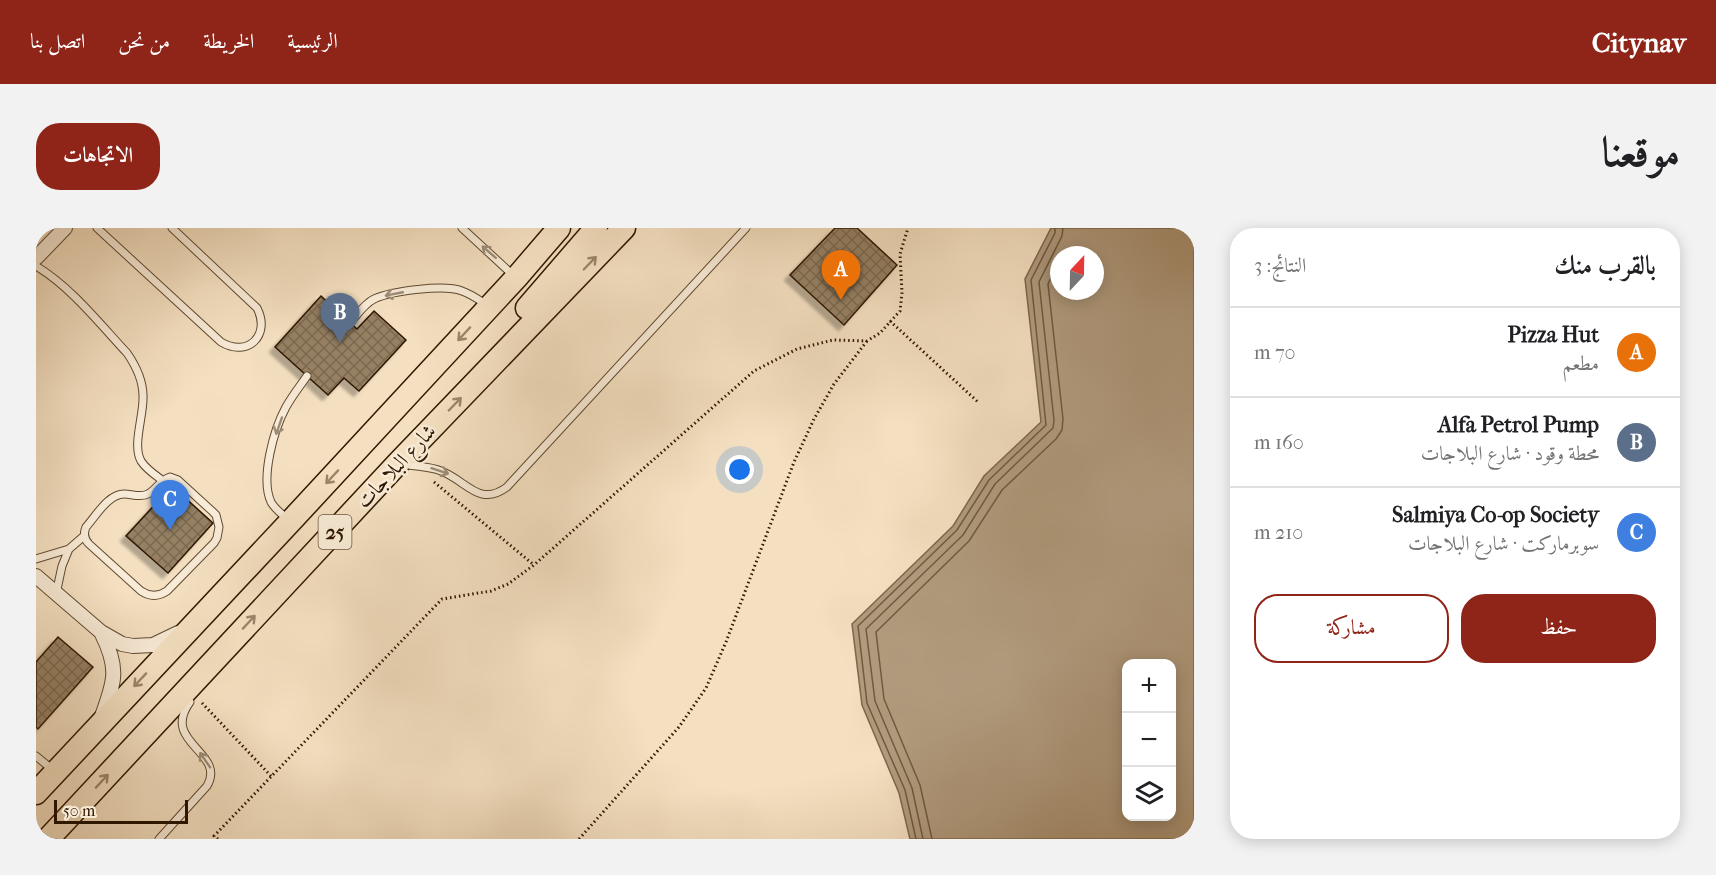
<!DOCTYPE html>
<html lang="ar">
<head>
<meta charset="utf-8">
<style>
  :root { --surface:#fff; --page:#f2f2f2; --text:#202124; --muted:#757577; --line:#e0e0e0; --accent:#8f2418 }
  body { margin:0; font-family:"IM FELL French Canon",Amiri,serif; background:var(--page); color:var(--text); direction:rtl }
  .controls { position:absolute; right:18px; bottom:18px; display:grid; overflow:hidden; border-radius:12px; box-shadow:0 3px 15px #0003 }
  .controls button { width:54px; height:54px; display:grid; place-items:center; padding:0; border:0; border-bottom:2px solid var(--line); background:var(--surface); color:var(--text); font:30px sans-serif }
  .compass { position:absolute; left:1014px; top:18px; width:54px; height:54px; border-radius:50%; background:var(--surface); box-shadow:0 3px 15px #0003; rotate:22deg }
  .scale { position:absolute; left:18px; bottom:15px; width:134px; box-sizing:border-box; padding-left:6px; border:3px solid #2f1700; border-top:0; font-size:16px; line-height:21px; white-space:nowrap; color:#2f1700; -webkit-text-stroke:4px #f8ebd7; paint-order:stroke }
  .you { position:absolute; left:704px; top:242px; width:21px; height:21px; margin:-15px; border:4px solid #fff; border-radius:50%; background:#1a73e8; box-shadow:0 0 0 9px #1a73e833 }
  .badge { display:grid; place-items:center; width:39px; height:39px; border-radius:50%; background:var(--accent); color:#fff; font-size:20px; font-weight:700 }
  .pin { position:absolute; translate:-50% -50px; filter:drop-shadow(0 2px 3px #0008) }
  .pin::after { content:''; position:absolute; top:32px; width:21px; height:18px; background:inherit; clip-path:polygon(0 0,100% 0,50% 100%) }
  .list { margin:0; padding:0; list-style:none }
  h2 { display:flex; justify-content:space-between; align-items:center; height:78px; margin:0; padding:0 24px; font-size:26px }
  h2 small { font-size:20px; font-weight:400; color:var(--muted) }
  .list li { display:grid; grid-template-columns:39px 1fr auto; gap:18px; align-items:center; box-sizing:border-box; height:90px; padding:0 24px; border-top:2px solid var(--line) }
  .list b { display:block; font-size:22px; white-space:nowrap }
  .list p { margin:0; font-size:20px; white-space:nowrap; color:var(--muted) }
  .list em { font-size:20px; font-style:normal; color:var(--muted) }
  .actions { display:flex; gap:12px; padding:18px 24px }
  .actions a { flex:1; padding:14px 0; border:2px solid var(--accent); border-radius:24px; text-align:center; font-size:21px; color:var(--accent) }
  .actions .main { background:var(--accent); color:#fff }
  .icon { flex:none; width:33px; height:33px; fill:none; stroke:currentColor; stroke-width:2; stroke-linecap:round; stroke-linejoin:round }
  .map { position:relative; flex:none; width:1158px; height:611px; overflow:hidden; direction:ltr; border-radius:24px }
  header { display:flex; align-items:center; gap:36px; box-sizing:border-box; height:84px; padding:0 30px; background:var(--accent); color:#fff }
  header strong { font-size:28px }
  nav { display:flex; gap:33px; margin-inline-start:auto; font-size:21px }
  .intro { display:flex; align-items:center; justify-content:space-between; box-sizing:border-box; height:144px; padding:0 36px }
  h1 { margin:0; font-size:42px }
  .button { padding:15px 27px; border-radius:24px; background:var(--accent); color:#fff; font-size:21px; font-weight:700 }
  main { display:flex; gap:36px; padding:0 36px }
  aside { flex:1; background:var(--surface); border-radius:24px; box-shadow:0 3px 15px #0003 }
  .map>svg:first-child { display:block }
  .water { fill:#b19c7f; stroke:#7d674c; stroke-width:1.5; fill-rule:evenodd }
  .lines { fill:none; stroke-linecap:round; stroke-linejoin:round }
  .shore { stroke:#705a40; stroke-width:1.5 }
  .building { fill:url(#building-cross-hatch); stroke:#2f1700; stroke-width:1.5; filter:url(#shadow) }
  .service-casing { stroke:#604930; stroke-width:9 }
  .minor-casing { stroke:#604930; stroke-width:16 }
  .primary-casing { stroke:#2f1700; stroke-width:25 }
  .path { stroke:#2f1700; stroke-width:3; stroke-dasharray:1.5 3; stroke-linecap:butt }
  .service { stroke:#f8ebd7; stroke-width:7 }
  .minor { stroke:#f8ebd7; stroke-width:14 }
  .primary { stroke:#f4e0c1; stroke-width:22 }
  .oneway { stroke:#9e8c76 }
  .oneway2 { stroke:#9b866a }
  .labels { text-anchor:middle; stroke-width:5; stroke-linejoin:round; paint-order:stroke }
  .shield { fill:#f8ebd7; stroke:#6b5740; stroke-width:1.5 }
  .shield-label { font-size:20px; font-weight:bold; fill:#2f1700 }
  .street-label { font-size:21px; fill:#2f1700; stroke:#f8ebd7 }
</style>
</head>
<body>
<header>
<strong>Citynav</strong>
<nav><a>الرئيسية</a><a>الخريطة</a><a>من نحن</a><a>اتصل بنا</a></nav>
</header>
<div class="intro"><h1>موقعنا</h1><a class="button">الاتجاهات</a></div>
<main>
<aside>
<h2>بالقرب منك<small>النتائج: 3</small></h2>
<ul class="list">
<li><span class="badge" style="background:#e8710a">A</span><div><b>Pizza Hut</b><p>مطعم</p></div><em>70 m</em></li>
<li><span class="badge" style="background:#5c6f8a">B</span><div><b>Alfa Petrol Pump</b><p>محطة وقود · شارع البلاجات</p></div><em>160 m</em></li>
<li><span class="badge" style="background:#3f7fe0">C</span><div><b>Salmiya Co-op Society</b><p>سوبرماركت · شارع البلاجات</p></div><em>210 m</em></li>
</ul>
<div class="actions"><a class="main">حفظ</a><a>مشاركة</a></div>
</aside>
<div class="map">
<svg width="1158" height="611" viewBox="0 0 1158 611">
  <defs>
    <pattern id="building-cross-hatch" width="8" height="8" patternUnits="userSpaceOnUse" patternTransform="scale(1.5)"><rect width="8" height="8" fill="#958064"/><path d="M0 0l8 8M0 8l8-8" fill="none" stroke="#7a6850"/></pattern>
    <filter id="shadow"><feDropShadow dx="-5.5" dy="5.5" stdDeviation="1.5" flood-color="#0004"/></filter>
  </defs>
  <rect width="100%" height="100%" fill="#f4e0c1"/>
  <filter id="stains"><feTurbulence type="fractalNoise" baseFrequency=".00333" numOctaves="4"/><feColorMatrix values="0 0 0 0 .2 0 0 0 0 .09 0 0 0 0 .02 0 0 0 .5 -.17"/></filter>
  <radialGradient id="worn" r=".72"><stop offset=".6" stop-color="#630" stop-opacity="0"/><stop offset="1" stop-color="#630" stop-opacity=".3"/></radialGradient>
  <path class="water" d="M1015,0H1158V611H874L863,565L826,477L816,396L917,298L948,248L1005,194L989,51ZM1023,27H1059V63H1023ZM1090,436H1136V588H1090Z"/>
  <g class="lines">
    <path class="shore" d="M880,611L869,562L831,475L822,398L921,302L953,252L1010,197L995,52L1019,5V0
      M887,611L876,560L839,473L830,401L927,307L959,256L1017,200L1018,192L1003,54L1026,8L1027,0
      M896,611L884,557L848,471L840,404L933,313L966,262L1020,211L1026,202L1027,191L1012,56L1023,33"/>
  </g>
  <path class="building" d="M799,0H821L861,37L808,97L754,47Z
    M285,68L321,101L338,83L370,112L323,163L308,150L292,167L239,119Z
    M136,258L177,295L132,345L90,308Z
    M22,409L57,439L2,501L0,499V434Z"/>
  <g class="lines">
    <g class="service-casing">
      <path id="service" d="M61,0L185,114C212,130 235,107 221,80L136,0
        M426,0L478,48
        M0,38C35,59 63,95 91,125C100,138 107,152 107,168C108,187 96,217 105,233C110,241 119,247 126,252
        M314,95C321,87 328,76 338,71C356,63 408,56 426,63C435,66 443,72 451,77
        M368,236C381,239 393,238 405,243C430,252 443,280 471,259L710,0
        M134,249L142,252L176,283L180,287L183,299L181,310L178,315L131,363C122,369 114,369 105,363L53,316C48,311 47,306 50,299C60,288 72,266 88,266C97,266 103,270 112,266C121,261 124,252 134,249Z
        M251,291C246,286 238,280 235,274C224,250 238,201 250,179C256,168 264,158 271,148
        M0,331L33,321L48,308
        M20,366L26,338L33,321
        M0,528L17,542
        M123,611L171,558C191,524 124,515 154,474"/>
    </g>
    <g class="minor-casing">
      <path id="minor" d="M0,30L29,0
        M0,348L65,404L86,416L97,418L117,417L142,405
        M66,406C83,440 79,453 66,488"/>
    </g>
    <g class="primary-casing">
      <path id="primary" d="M491,80L560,0
        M0,565L254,294L480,50L523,0
        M12,611L363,234L588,0"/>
    </g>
    <path class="path" d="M854,93L942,174
      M398,254L498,337
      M166,475L235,548
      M182,611L178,608L406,371L455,363L472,356L498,337L718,143L761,121L797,112L831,113L844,105L864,83L866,65L864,26L872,0
      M543,611L643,499L670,460L690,414L758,234L778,191L798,156L831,113"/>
    <use href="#service" class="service"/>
    <use href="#minor" class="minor"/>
    <use href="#primary" class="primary"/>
  </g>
  <defs><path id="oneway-shaft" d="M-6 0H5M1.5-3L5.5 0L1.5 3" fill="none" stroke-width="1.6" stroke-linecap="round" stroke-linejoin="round" transform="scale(1.5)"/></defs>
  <g class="oneway">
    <use href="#oneway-shaft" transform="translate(453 24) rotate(-139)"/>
    <use href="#oneway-shaft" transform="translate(358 66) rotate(169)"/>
    <use href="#oneway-shaft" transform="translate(243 198) rotate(109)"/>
    <use href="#oneway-shaft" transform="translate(404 243) rotate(18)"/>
    <use href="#oneway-shaft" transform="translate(169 532) rotate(-125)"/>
  </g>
  <g class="oneway2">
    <use href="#oneway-shaft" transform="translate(554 35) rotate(-46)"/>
    <use href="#oneway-shaft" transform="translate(428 106) rotate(133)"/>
    <use href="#oneway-shaft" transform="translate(419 176) rotate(-46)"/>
    <use href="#oneway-shaft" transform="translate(296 249) rotate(133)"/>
    <use href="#oneway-shaft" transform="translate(213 394) rotate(-47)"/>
    <use href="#oneway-shaft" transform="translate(104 452) rotate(133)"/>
    <use href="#oneway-shaft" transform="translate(66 553) rotate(-47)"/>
  </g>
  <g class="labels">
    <rect class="shield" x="282.5" y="287" width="33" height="34" rx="4.5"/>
    <g class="shield-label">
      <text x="299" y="311">25</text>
    </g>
    <g class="street-label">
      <text transform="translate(360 238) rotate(-47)" y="7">شارع البلاجات</text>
    </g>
  </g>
  <rect width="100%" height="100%" filter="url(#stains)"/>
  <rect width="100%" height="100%" fill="url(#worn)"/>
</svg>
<div class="controls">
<button>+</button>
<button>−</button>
<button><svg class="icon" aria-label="layers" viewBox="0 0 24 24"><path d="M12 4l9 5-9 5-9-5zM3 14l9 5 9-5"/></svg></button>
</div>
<svg class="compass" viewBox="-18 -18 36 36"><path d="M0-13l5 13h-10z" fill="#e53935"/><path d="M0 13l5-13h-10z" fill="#757577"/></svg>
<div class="scale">50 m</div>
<div class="you"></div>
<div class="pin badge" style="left:805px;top:72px;background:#e8710a">A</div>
<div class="pin badge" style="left:304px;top:115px;background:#5c6f8a">B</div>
<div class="pin badge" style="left:134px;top:302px;background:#3f7fe0">C</div>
</div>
</main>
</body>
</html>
